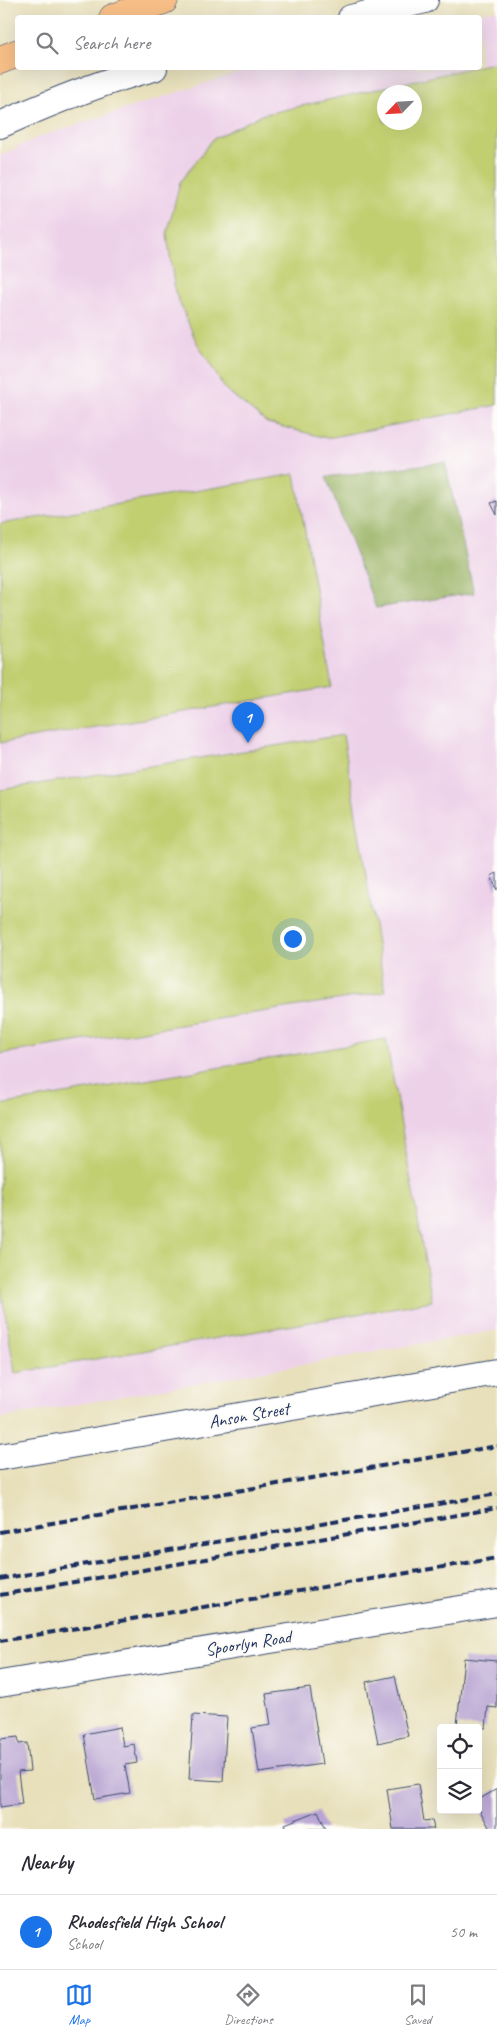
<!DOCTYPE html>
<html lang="en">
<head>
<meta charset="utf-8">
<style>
  :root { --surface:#fff; --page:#f2f2f3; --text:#2b2b33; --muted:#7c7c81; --line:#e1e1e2; --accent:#1a73e8 }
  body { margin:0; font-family:Caveat,sans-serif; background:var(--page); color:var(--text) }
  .controls { position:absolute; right:15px; bottom:15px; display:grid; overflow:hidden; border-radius:5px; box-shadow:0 5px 20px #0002 }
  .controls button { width:45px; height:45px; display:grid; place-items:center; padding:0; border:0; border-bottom:1px solid var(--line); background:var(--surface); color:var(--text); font:25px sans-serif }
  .compass { position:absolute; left:377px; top:85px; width:45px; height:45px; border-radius:50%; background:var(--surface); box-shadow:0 5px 20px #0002; rotate:245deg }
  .you { position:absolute; left:292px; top:938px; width:18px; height:18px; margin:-12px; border:4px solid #fff; border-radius:50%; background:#1a73e8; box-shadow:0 0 0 8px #1a73e833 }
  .badge { display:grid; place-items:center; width:32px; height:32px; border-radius:50%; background:var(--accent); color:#fff; font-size:16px; font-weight:700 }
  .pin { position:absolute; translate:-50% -41px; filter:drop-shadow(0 1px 2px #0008) }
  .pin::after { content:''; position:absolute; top:26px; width:18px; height:15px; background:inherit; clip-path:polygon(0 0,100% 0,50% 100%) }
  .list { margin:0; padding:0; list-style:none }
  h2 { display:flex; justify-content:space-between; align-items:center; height:65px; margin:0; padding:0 20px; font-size:21px }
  h2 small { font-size:16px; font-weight:400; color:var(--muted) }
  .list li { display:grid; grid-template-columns:32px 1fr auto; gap:15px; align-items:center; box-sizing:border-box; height:75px; padding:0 20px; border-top:1px solid var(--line) }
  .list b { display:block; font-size:19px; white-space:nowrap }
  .list p { margin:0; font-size:16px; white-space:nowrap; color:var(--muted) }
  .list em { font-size:16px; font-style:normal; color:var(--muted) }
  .icon { flex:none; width:28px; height:28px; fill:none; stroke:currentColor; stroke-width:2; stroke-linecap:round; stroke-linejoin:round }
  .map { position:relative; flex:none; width:497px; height:1829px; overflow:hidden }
  .search { position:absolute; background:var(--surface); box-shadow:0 5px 20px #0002; left:15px; right:15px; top:15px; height:55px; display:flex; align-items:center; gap:12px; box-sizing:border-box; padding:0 18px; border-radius:5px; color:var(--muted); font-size:19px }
  .sheet { height:140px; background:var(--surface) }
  nav { display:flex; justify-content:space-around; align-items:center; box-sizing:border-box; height:70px; border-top:1px solid var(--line); background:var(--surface); font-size:14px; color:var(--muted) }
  nav a { display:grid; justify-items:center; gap:2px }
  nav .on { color:var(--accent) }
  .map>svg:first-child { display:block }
  .built { fill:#edd1e9; fill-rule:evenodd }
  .green { fill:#c2cf71; stroke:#6e7f68; fill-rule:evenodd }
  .forest { fill:#99b263; stroke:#5a7060 }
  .building { fill:#b9a5d3 }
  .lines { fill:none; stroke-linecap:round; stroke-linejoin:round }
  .minor-casing { stroke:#3a4a6c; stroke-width:28 }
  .major-casing { stroke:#3a4a6c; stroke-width:29 }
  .minor { stroke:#fff; stroke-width:26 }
  .major { stroke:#f7be87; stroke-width:28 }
  .rail { stroke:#1b2f5e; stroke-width:4; stroke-dasharray:8 4; stroke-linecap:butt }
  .labels { text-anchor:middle; stroke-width:4.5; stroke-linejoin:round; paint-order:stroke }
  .street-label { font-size:18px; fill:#1b2f5e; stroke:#fdfcf7 }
</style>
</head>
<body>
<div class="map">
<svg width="497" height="1829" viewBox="0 0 497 1829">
  <rect width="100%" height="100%" fill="#fdfcf7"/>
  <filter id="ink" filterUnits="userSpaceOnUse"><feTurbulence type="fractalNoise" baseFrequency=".02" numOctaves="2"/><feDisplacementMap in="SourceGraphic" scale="10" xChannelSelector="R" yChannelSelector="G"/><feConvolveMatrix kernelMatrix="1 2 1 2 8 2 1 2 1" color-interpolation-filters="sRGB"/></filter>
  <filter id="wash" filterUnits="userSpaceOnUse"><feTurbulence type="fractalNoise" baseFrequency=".0096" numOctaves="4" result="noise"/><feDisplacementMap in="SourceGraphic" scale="20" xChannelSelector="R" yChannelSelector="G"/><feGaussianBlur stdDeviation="1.12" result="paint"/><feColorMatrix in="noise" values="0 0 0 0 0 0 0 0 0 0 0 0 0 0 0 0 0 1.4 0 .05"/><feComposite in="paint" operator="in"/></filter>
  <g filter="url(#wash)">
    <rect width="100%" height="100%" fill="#e8e0bb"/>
    <path class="built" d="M497,10V1330L0,1418V156L36,138L253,68H480V18L461,17ZM384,92H414V122H384Z"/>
    <path class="green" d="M497,62V405L327,438L267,423L225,389L196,341L175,292L167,234L180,182L213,139L261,115ZM414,92V122H384V92Z
      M295,474L332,687L0,743V524Z
      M343,735L385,992L0,1054V790Z
      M386,1039L432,1301L15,1373L0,1283V1105Z"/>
    <path class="forest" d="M445,462L474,593L376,608L326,477Z"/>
    <g id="blocks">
      <path class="building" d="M497,501V515L491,503Z
        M497,873V890L491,876Z
        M464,1658L497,1661V1708L488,1707L486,1728L457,1725Z
        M395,1676L408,1736L378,1743L366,1682Z
        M310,1688L322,1764L259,1773L252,1728L271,1725L266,1694Z
        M193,1715L227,1717L223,1781L189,1779Z
        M120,1727L123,1746L134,1744L137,1763L125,1765L130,1793L95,1799L84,1734Z
        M18,1737L19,1744L27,1743L30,1771L18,1772L22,1804L0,1807V1739Z
        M418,1784L424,1821L432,1820L434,1829H393L387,1789Z
        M497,1789V1829H490L478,1807V1800Z
        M318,1811L326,1829H287L285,1824Z"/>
    </g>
  </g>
  <g filter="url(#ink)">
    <use href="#blocks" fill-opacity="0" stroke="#3a4a6c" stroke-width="1"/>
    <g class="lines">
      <g class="minor-casing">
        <path id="minor" d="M351,18L425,0
          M0,125C51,102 100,82 154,68
          M0,1457L497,1372
          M0,1684L497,1603"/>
      </g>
      <g class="major-casing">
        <path id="major" d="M113,18L164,0
          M0,60L18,53"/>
      </g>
      <use href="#minor" class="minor"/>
      <use href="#major" class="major"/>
      <path class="rail" d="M0,1532L497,1446
        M0,1579L497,1494
        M0,1595L497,1508
        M0,1641L497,1558"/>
    </g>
  </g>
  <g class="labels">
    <g class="street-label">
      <text transform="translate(249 1415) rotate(-10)" y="6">Anson Street</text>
      <text transform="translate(248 1643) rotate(-9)" y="6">Spoorlyn Road</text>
    </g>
  </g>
</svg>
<div class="controls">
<button><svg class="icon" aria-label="locate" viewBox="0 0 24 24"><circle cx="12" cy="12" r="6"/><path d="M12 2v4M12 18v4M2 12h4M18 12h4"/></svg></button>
<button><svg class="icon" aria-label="layers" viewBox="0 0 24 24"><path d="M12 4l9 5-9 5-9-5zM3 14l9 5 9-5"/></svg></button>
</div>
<svg class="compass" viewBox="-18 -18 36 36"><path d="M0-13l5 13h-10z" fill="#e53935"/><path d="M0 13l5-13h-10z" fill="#7c7c81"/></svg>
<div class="you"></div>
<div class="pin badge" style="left:248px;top:743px">1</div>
<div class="search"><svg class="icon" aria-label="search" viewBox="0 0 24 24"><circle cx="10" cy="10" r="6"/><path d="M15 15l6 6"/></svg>Search here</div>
</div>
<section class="sheet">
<h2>Nearby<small></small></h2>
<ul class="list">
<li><span class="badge">1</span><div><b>Rhodesfield High School</b><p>School</p></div><em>50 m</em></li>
</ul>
</section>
<nav>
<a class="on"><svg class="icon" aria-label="map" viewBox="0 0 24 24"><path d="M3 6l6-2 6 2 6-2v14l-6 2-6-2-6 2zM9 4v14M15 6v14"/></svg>Map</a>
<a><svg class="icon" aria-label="directions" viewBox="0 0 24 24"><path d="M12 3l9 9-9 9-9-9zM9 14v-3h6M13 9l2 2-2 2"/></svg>Directions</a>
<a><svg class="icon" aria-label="saved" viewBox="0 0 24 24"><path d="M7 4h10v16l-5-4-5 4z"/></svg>Saved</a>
</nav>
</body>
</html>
